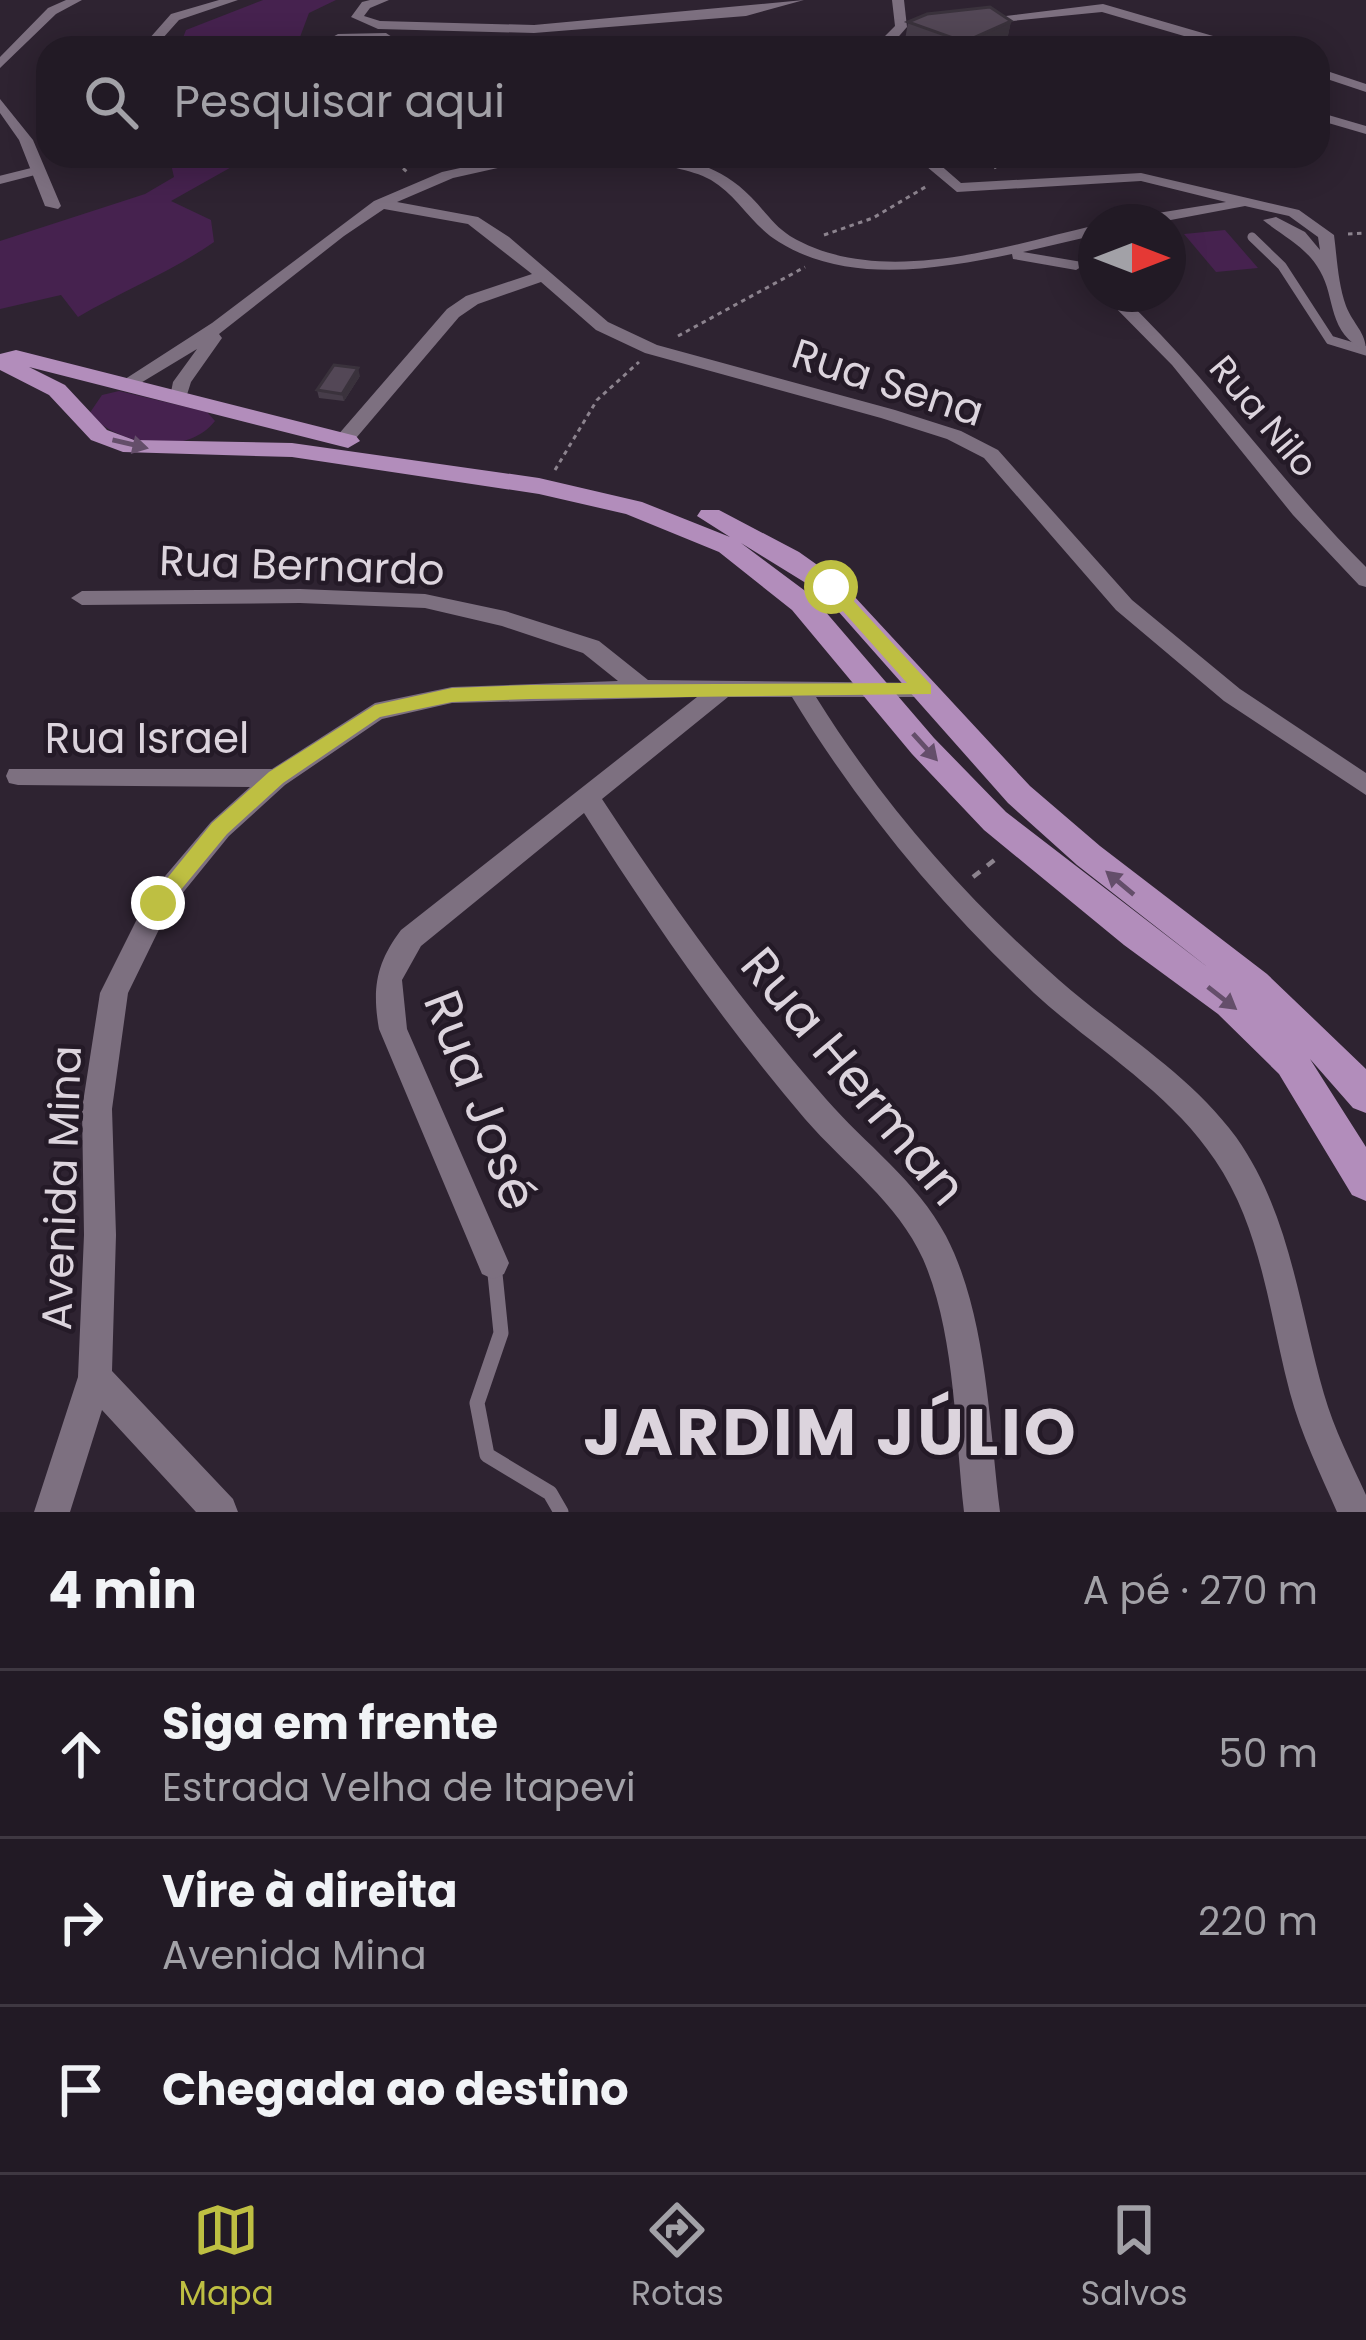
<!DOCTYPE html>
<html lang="pt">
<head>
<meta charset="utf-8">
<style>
  :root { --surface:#221a25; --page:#2e2732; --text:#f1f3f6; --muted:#a2a1a7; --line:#3f3842; --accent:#bebf42 }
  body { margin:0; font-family:Poppins,sans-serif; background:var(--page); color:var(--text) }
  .compass { position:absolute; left:1078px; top:204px; width:108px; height:108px; border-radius:50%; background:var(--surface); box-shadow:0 6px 30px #0003; rotate:90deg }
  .stop { position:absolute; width:36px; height:36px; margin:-27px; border:9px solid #bebf42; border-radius:50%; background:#fff }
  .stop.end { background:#bebf42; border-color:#fff; box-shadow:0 3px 12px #0008 }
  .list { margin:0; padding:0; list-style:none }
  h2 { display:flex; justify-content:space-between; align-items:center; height:156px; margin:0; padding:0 48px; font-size:51px }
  h2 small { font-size:39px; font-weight:400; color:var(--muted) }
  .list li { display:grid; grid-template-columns:78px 1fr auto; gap:36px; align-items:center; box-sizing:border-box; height:168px; padding:0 48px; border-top:3px solid var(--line) }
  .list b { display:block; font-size:45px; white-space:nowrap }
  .list p { margin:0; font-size:39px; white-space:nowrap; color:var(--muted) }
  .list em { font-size:39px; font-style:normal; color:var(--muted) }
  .icon { flex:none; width:66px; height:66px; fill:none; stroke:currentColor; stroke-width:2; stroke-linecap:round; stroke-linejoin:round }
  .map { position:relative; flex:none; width:1366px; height:1512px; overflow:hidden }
  .search { position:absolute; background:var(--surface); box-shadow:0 6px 30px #0003; left:36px; right:36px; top:36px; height:132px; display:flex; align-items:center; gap:30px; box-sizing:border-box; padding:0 42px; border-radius:36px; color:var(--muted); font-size:45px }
  .sheet { height:660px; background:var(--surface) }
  nav { display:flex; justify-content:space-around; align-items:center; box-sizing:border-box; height:168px; border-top:3px solid var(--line); background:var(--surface); font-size:33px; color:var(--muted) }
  nav a { display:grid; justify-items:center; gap:6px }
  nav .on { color:var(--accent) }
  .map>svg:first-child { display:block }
  .green { fill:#46224f }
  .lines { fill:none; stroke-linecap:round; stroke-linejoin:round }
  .path-far1 { stroke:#8c838e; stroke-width:3; stroke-dasharray:4.5 4.5; stroke-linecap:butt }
  .path { stroke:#8c838e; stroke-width:4.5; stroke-dasharray:9 9; stroke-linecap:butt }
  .service-far2 { stroke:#7d7080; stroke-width:8 }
  .service-far1 { stroke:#7d7080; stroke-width:9 }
  .service { stroke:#7d7080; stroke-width:15 }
  .minor { fill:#7d7080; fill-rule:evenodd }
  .primary { fill:#b28dbb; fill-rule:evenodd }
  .wall { fill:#473d4a }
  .shaded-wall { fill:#3a323c }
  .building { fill:#534756; stroke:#3a323c; stroke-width:3 }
  .oneway { fill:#644e6a }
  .route { fill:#bebf42 }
  .labels { text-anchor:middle; stroke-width:9; stroke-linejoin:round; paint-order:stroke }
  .far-street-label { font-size:36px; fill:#dcd4dd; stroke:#241a27 }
  .street-label { font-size:42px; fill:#dcd4dd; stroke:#241a27 }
  .near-street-label { font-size:51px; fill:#dcd4dd; stroke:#241a27 }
  .near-district-label { font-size:66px; font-weight:bold; letter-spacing:3px; fill:#dcd4dd; stroke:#241a27 }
</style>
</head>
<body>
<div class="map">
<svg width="1366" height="1512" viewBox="0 0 1366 1512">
  <rect width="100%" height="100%" fill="#2e2331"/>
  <path class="green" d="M263,0H336L309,13L297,45L289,48H179L186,30Z
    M189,156H251L171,201L211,220L214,242C171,272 124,290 78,317L61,295L0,309V241L145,194L174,177L170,160Z
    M1225,230L1258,268L1216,272L1184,234Z
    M119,391L207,412L215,421C186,458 119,445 89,414L102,395Z"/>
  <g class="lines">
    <path class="path-far1" d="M390,156L407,172
      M994,168L1014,156
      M1348,234L1366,233
      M824,235L873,218L927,186
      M678,336L805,267
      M555,470L597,400L639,362"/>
    <path class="path" d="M973,877L997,858"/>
    <path class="service-far2" d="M0,180L35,171
      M1252,237L1255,240"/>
    <path class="service-far1" d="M1252,237L1282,266L1330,340L1366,351"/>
    <path class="service" d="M494,1264L501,1333L477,1403L487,1455L550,1493L561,1512"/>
    <path class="minor" d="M66,0H82L56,14L0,68V57L48,8Z
      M219,0H238L179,20L154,48H141L171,14Z
      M370,0H389L370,8L364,16L380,21L534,25L804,0L746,16L534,33L378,29L351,17L362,2Z
      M892,0H904L907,27L893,43L766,48L772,44L885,36L895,26Z
      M1103,4L1244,45L1245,48H1225L1102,12L972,25L966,21Z
      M386,33L392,37L390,40L340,42L329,48H313L338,34Z
      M505,37L562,44L568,48L501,44L499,41Z
      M1318,68L1366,84V92L1318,76Z
      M0,99L33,140L61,206L58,209L45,206L19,140L0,113Z
      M1318,112L1366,126V134L1318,120Z
      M514,156H552L453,178L397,202L478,217L509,237L608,322L657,345L895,410L961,431L998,450L1132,600L1240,689L1366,773V795L1224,701L1116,610L984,458L947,439L881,418L645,353L596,330L541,282L478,304L459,317L351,444H337V436L447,309L466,296L532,274L468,224L384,209L344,236L219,334L222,338L191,382L185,401L179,402L170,397L173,382L197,349L134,387L128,388L119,383L212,323L374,201L442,172Z
      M643,156C684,156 721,166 751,197C764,210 774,226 790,236C879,289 1003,247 1096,225V235L1023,252L1082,262L1084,265L1076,270L1013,259L1012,254C938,269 848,285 779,242C752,226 738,196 711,180C690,168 662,168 643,156Z
      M914,156H930L961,183L1141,173L1299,210L1334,235C1337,258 1338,284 1346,306C1353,324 1366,332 1366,351C1327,333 1336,298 1320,271C1306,246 1284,237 1263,220L1276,217L1305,232L1320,250L1318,237L1289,216L1245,206L1160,222H1125L1133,217L1226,202L1141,181L957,192Z
      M1102,294H1120C1210,378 1279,481 1366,567V587L1359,585L1293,515L1172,365Z
      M300,589L425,594L505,611L599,641L648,680L932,683L935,689L924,697H816C882,803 965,898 1059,980C1117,1031 1189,1073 1236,1137C1290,1213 1299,1307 1324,1394C1334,1429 1351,1462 1366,1495V1512H1337C1320,1473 1301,1434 1290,1393C1269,1314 1262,1229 1215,1160C1169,1091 1094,1048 1034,993C940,905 859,807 792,697H728L602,799C671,904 743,1005 826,1099C865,1144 917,1181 946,1236C987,1315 989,1424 1000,1512H964C955,1432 955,1332 923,1259C898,1203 844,1164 805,1119C723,1023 652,920 584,813L421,946L402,980L407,1029L509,1263L504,1274L493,1279L482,1274L379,1029C372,989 376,963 401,930L697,697L452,703L382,719L285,785L229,836L168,911L128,993L112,1109L116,1235L112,1371L233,1499L238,1512H196L102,1410L70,1512H34L78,1377L84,1235L82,1109L100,993L149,895L211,822L250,787L18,785L9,783L6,776L9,769H272L375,703L452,687L618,681L583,653L502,626L425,608L300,603L82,605L71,598L82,591Z"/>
    <path class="primary" d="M16,350L356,436L360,441L348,448L29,367L65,385L107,430L134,440L292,443L539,478L642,502L730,537L697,516L701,510H719L799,552L840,581L1030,786L1100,846L1267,974L1366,1069V1113L1353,1108L1310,1059L1366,1147V1201L1352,1195L1279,1074L1218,1014L1124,945L984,830L912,754L792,610L719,552L626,514L539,494L292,457L123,452L91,440L49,395L0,370V354ZM741,543L822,593L1008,803L1077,865L1210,969L1006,812L934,738L812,596Z"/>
  </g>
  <path class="wall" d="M1011,21L1007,40L991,48H925L905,40L908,22Z
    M360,376L344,401L319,398L317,390Z"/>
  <path class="shaded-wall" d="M1011,21L1007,40L991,48H963L964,42Z
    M358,368L360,376L344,401L342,394Z"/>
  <path class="building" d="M990,7L1011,21L964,42L908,22L927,14Z
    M334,365L358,368L342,394L317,390Z"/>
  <defs><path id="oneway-solid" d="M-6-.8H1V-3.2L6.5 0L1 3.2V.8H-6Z" transform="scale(3)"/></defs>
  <g class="oneway">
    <use href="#oneway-solid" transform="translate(130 444) rotate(13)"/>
    <use href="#oneway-solid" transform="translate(925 747) rotate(48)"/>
    <use href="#oneway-solid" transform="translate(1120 883) rotate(-140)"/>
    <use href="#oneway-solid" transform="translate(1222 998) rotate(38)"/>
  </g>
  <path class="route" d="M825,583H837L931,685V694L530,699L452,702L380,717L283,783L227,834L165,909H150L147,903L212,823L269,772L375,705L452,688L530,685L907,683L825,591Z"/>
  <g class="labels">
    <g class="far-street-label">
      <text transform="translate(1264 416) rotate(50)" y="13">Rua Nilo</text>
    </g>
    <g class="street-label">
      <text transform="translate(888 382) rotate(18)" y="15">Rua Sena</text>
      <text transform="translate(302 565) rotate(2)" y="15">Rua Bernardo</text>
      <text x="147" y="753">Rua Israel</text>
      <text transform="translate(61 1188) rotate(-88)" y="15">Avenida Mina</text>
    </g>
    <g class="near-street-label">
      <text transform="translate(854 1076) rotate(50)" y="18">Rua Herman</text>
      <text transform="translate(481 1100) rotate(69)" y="18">Rua José</text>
    </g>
    <g class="near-district-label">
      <text x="831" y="1455">JARDIM JÚLIO</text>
    </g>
  </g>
</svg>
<svg class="compass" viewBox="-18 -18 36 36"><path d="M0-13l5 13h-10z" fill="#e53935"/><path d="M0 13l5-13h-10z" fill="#a2a1a7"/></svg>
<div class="stop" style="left:831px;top:587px"></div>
<div class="stop end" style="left:158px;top:903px"></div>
<div class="search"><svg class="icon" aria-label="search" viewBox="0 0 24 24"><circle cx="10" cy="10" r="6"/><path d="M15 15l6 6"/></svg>Pesquisar aqui</div>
</div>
<section class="sheet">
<h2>4 min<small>A pé · 270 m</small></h2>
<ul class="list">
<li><svg class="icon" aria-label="ahead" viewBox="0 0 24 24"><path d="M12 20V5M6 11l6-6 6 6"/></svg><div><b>Siga em frente</b><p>Estrada Velha de Itapevi</p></div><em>50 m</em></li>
<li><svg class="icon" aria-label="right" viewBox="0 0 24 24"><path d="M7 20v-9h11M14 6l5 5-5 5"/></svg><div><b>Vire à direita</b><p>Avenida Mina</p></div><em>220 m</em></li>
<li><svg class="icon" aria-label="arrive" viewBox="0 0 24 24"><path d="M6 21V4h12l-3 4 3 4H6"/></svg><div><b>Chegada ao destino</b></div></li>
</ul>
</section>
<nav>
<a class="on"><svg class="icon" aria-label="map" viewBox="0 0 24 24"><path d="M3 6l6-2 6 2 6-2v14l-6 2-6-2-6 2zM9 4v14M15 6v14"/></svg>Mapa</a>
<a><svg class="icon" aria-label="directions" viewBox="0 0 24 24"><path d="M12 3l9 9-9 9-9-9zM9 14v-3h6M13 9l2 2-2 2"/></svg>Rotas</a>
<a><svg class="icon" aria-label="saved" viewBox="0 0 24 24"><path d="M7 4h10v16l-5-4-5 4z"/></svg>Salvos</a>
</nav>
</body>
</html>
